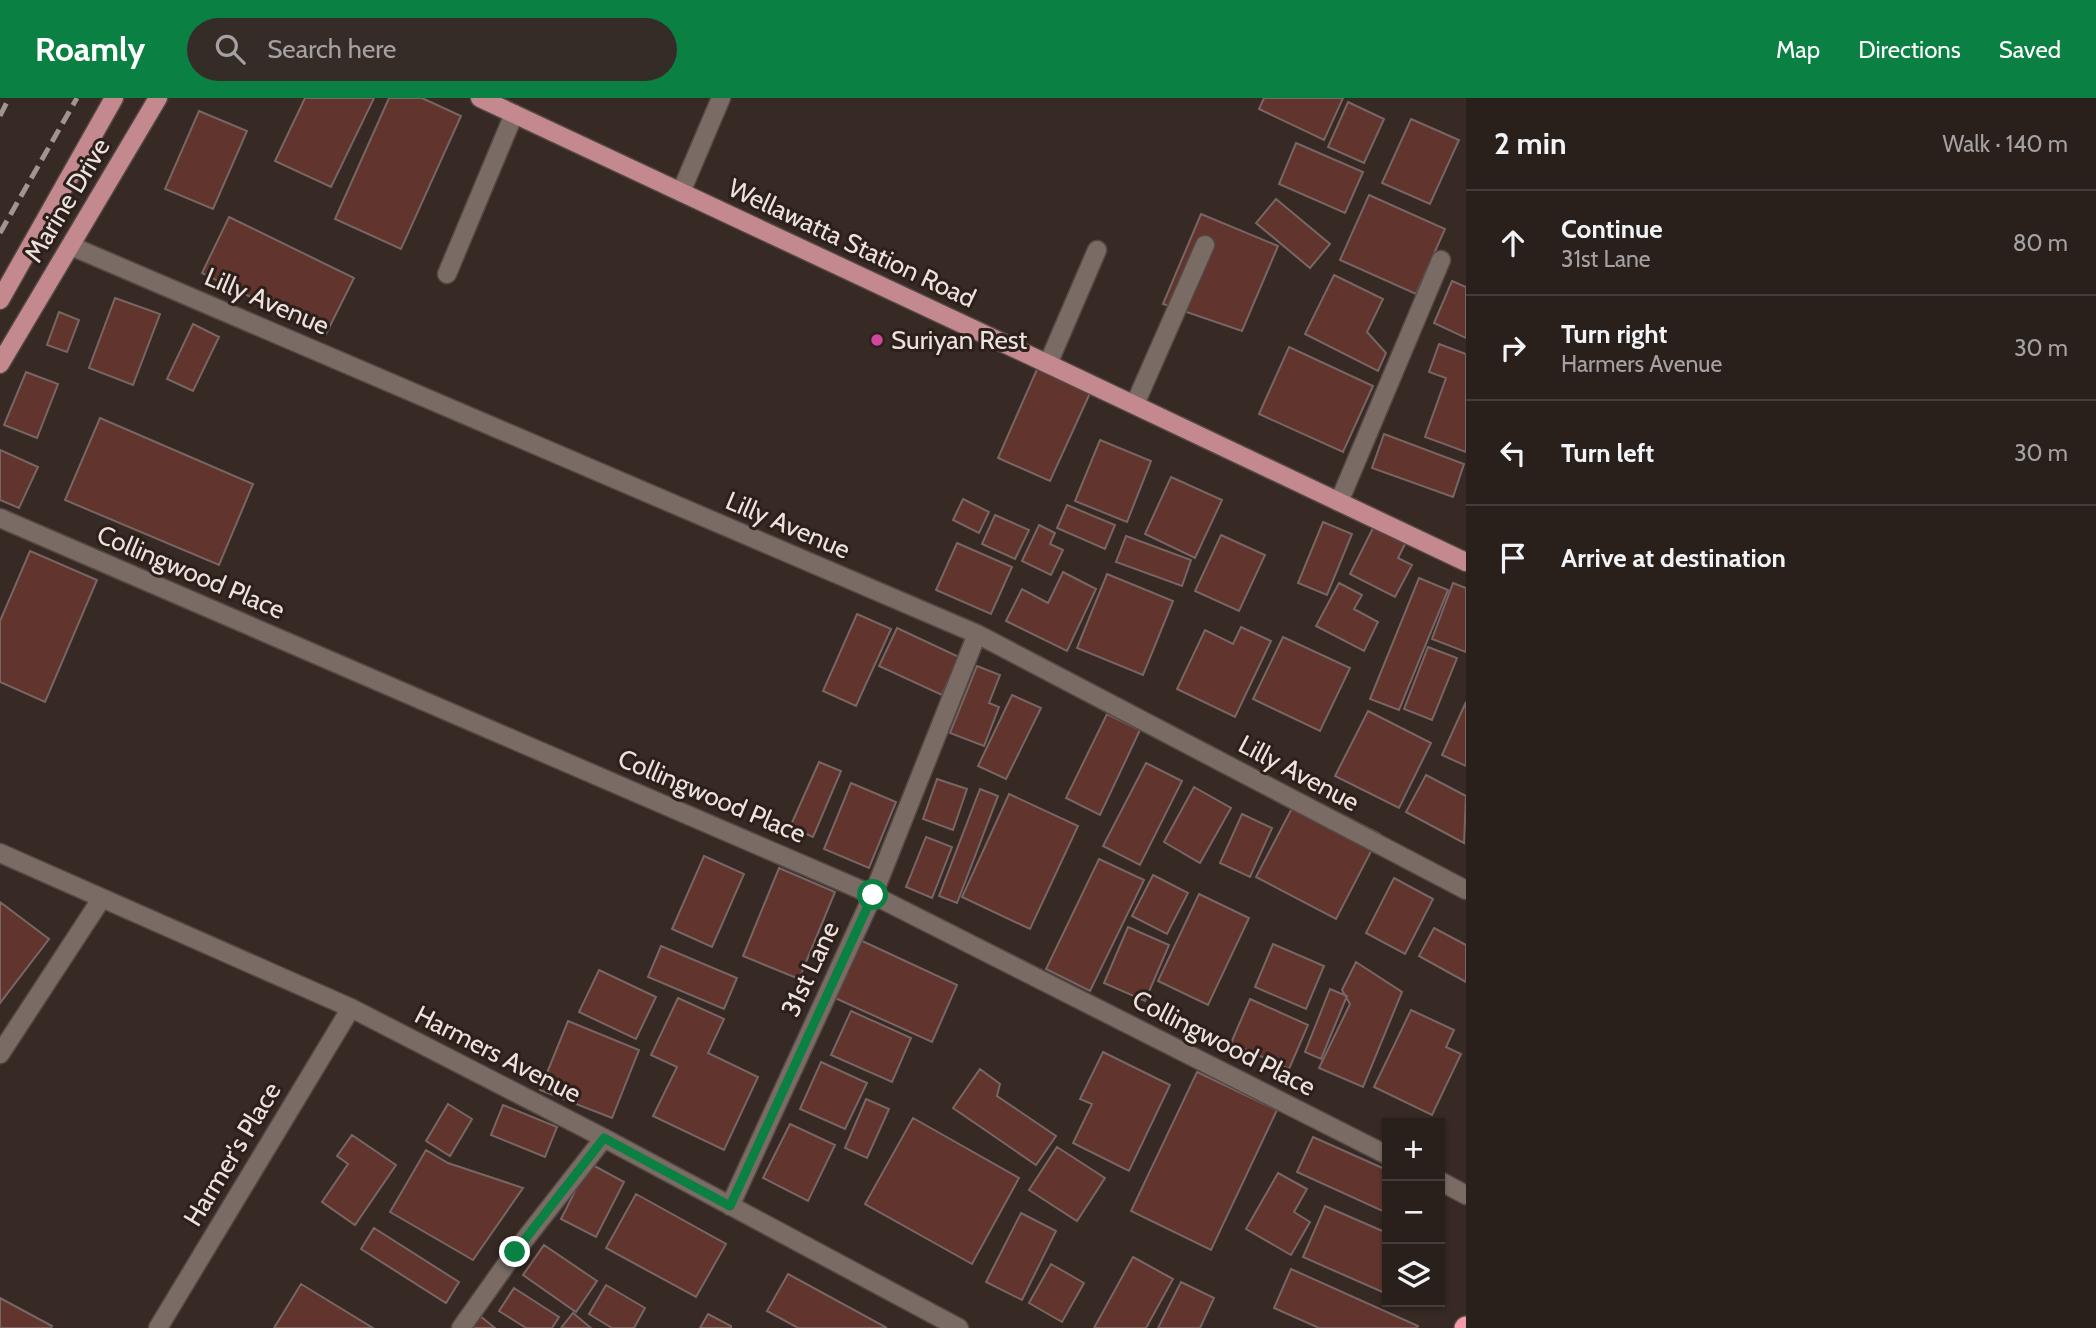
<!DOCTYPE html>
<html lang="en">
<head>
<meta charset="utf-8">
<style>
  :root { --surface:#291f1b; --page:#352c28; --text:#f1f3f6; --muted:#a5a2a3; --line:#453d3a; --accent:#0b8043 }
  body { margin:0; font-family:Cabin,sans-serif; background:var(--page); color:var(--text) }
  .controls { position:absolute; right:21px; bottom:21px; display:grid; overflow:hidden; border-radius:0px; box-shadow:0 2px 5px #0004 }
  .controls button { width:63px; height:63px; display:grid; place-items:center; padding:0; border:0; border-bottom:2px solid var(--line); background:var(--surface); color:var(--text); font:35px sans-serif }
  .stop { position:absolute; width:21px; height:21px; margin:-16px; border:5px solid #0b8043; border-radius:50%; background:#fff }
  .stop.end { background:#0b8043; border-color:#fff; box-shadow:0 2px 7px #0008 }
  .list { margin:0; padding:0; list-style:none }
  h2 { display:flex; justify-content:space-between; align-items:center; height:91px; margin:0; padding:0 28px; font-size:30px }
  h2 small { font-size:23px; font-weight:400; color:var(--muted) }
  .list li { display:grid; grid-template-columns:46px 1fr auto; gap:21px; align-items:center; box-sizing:border-box; height:105px; padding:0 28px; border-top:2px solid var(--line) }
  .list b { display:block; font-size:26px; white-space:nowrap }
  .list p { margin:0; font-size:23px; white-space:nowrap; color:var(--muted) }
  .list em { font-size:23px; font-style:normal; color:var(--muted) }
  .icon { flex:none; width:38px; height:38px; fill:none; stroke:currentColor; stroke-width:2; stroke-linecap:round; stroke-linejoin:round }
  .map { position:relative; flex:none; width:1466px; height:1230px; overflow:hidden }
  header { display:flex; align-items:center; gap:42px; box-sizing:border-box; height:98px; padding:0 35px; background:var(--accent); color:#fff }
  header strong { font-size:33px }
  nav { display:flex; gap:38px; margin-inline-start:auto; font-size:24px }
  .search { width:490px; height:63px; background:var(--page); display:flex; align-items:center; gap:18px; box-sizing:border-box; padding:0 24px; border-radius:38px; color:var(--muted); font-size:26px }
  main { display:flex }
  aside { flex:1; background:var(--surface) }
  .map>svg:first-child { display:block }
  .building { fill:#62342e; stroke:#776663; stroke-width:2 }
  .lines { fill:none; stroke-linecap:round; stroke-linejoin:round }
  .minor-casing { stroke:#544844; stroke-width:21 }
  .major-casing { stroke:#544844; stroke-width:21 }
  .highway-casing { stroke:#544844; stroke-width:24 }
  .minor { stroke:#7b6b65; stroke-width:18 }
  .major { stroke:#c4888f; stroke-width:18 }
  .highway { stroke:#f49bab; stroke-width:21 }
  .rail { stroke:#a19591; stroke-width:5; stroke-dasharray:14 7; stroke-linecap:butt }
  .route { stroke:#0b8043; stroke-width:9 }
  .hotel-dot { fill:#d1479c; stroke:#2d201b; stroke-width:2.5 }
  .labels { text-anchor:middle; stroke-width:6; stroke-linejoin:round; paint-order:stroke }
  .street-label { font-size:26px; fill:#ece3df; stroke:#2d201b }
  .poi-label { font-size:26px; fill:#ece3df; stroke:#2d201b; text-anchor:start }
</style>
</head>
<body>
<header>
<strong>Roamly</strong>
<div class="search"><svg class="icon" aria-label="search" viewBox="0 0 24 24"><circle cx="10" cy="10" r="6"/><path d="M15 15l6 6"/></svg>Search here</div>
<nav><a>Map</a><a>Directions</a><a>Saved</a></nav>
</header>
<main>
<div class="map">
<svg width="1466" height="1230" viewBox="0 0 1466 1230">
  <rect width="100%" height="100%" fill="#372924"/>
  <path class="building" d="M305,0H374L331,89L275,63Z
    M389,0H422L461,18L401,151L335,121Z
    M1264,0H1343L1324,42L1259,11Z
    M1348,4L1384,21L1364,65L1328,49Z
    M199,13L247,33L213,111L165,91Z
    M1411,21L1459,42L1430,106L1382,85Z
    M1296,45L1363,74L1345,115L1279,86Z
    M1369,97L1445,131L1416,196L1340,162Z
    M1276,101L1330,146L1310,170L1256,125Z
    M1201,116L1278,148L1242,233L1163,206Z
    M229,119L354,180L326,236L202,175Z
    M1334,177L1383,201L1367,234L1386,255L1378,273L1305,236Z
    M1452,183L1466,189V240L1434,225Z
    M115,200L160,216L133,287L89,270Z
    M59,214L79,222L67,254L47,247Z
    M193,226L219,239L193,293L167,281Z
    M1439,246L1466,256V354L1425,339L1446,280L1429,274Z
    M1289,249L1373,288L1343,354L1259,316Z
    M1038,269L1091,293L1050,383L998,360Z
    M26,274L58,286L37,340L4,327Z
    M100,320L253,386L219,467L65,402Z
    M1384,336L1464,366L1453,399L1372,370Z
    M1100,342L1151,363L1127,424L1075,403Z
    M0,352L38,369L19,410L0,402Z
    M1171,379L1222,402L1195,460L1145,436Z
    M963,401L989,414L979,435L953,422Z
    M1067,407L1115,427L1105,451L1057,430Z
    M995,417L1029,432L1015,461L982,446Z
    M1323,424L1352,436L1327,497L1298,485Z
    M1039,427L1055,435L1050,446L1063,452L1051,477L1022,463Z
    M1374,428L1406,444L1398,460L1412,467L1395,499L1350,476Z
    M1221,437L1265,457L1239,513L1195,493Z
    M1126,438L1191,462L1182,488L1116,464Z
    M957,445L1012,469L991,516L936,492Z
    M30,453L97,482L45,604L0,584V523Z
    M1063,474L1096,491L1067,553L1006,523L1022,491L1048,505Z
    M1107,476L1173,503L1143,577L1077,550Z
    M1419,480L1448,492L1399,612L1370,601Z
    M1339,485L1362,497L1354,511L1378,524L1364,553L1316,528Z
    M1453,485L1466,490V554L1432,541Z
    M857,516L891,531L856,608L823,593Z
    M1241,529L1271,543L1235,619L1177,591L1205,532L1233,546Z
    M897,530L959,559L942,597L879,568Z
    M1283,539L1350,570L1320,633L1253,601Z
    M1428,549L1457,560L1432,622L1404,611Z
    M977,568L1000,577L989,605L999,609L984,648L950,635Z
    M1012,597L1041,610L1006,681L978,668Z
    M1466,604V668L1442,657Z
    M1368,613L1431,645L1399,710L1335,678Z
    M1107,616L1140,632L1100,717L1066,700Z
    M819,664L841,673L813,739L790,729Z
    M1146,665L1182,683L1140,767L1103,748Z
    M1426,677L1466,698L1464,745L1406,714Z
    M937,681L967,691L953,732L923,721Z
    M851,685L896,704L869,770L824,751Z
    M1194,689L1231,710L1200,765L1164,744Z
    M980,691L998,698L957,805L939,798Z
    M1300,695L1380,736L1336,821L1256,779Z
    M1009,696L1078,728L1030,831L962,799Z
    M1242,716L1272,730L1250,779L1220,765Z
    M926,739L952,749L932,800L906,789Z
    M704,758L744,776L712,849L672,831Z
    M1099,761L1144,782L1090,893L1046,871Z
    M779,770L835,794L799,881L743,858Z
    M1153,777L1188,795L1167,836L1132,818Z
    M1394,780L1433,801L1405,856L1366,835Z
    M1199,796L1249,820L1208,907L1158,883Z
    M0,804L49,841L0,905Z
    M1128,829L1169,847L1145,903L1104,885Z
    M1434,830L1466,847V884L1419,858Z
    M860,842L957,887L932,944L835,900Z
    M1273,846L1324,868L1306,911L1255,889Z
    M661,848L737,880L724,911L648,879Z
    M1356,864L1402,894L1363,989L1319,970L1350,906L1342,892Z
    M599,872L656,899L636,941L579,914Z
    M1330,891L1347,898L1321,961L1305,954Z
    M678,900L724,921L708,955L758,979L724,1052L653,1018L677,969L651,957Z
    M1250,901L1308,927L1289,971L1231,945Z
    M1411,912L1454,932L1446,949L1461,956L1432,1017L1374,989Z
    M851,913L911,940L892,984L831,957Z
    M568,923L639,952L612,1020L540,992Z
    M1103,954L1170,987L1129,1073L1073,1045L1092,1006L1080,1001Z
    M821,964L867,985L845,1031L800,1011Z
    M980,971L1000,986L997,998L1056,1038L1036,1067L953,1010Z
    M1197,974L1277,1012L1211,1152L1131,1113Z
    M866,1001L889,1011L867,1060L845,1050Z
    M448,1006L472,1021L450,1058L426,1043Z
    M503,1007L557,1029L545,1059L491,1037Z
    M913,1020L1019,1080L972,1166L865,1106Z
    M790,1026L835,1047L808,1103L763,1080Z
    M352,1037L396,1067L355,1127L322,1104L348,1066L337,1058Z
    M1313,1039L1387,1072V1115L1297,1074Z
    M1057,1049L1105,1080L1077,1123L1029,1092Z
    M426,1052L448,1065L523,1090L473,1162L390,1114Z
    M589,1065L624,1084L596,1139L561,1121Z
    M1278,1075L1307,1091L1294,1114L1310,1124L1291,1157L1246,1131Z
    M636,1096L726,1146L696,1199L606,1150Z
    M1325,1108L1387,1135V1196L1303,1159Z
    M1021,1115L1056,1133L1022,1202L986,1184Z
    M374,1130L459,1184L446,1205L361,1151Z
    M544,1147L597,1183L576,1214L523,1177Z
    M1133,1159L1173,1181L1146,1230H1094Z
    M1051,1166L1084,1185L1062,1224L1029,1205Z
    M1291,1171L1418,1228L1417,1230H1319L1274,1210Z
    M788,1176L887,1230H798L767,1213Z
    M1181,1184L1214,1200L1200,1230H1158Z
    M301,1186L373,1230H274Z
    M606,1187L645,1210L634,1230H612L589,1216Z
    M514,1190L559,1219L552,1230H526L499,1213Z
    M0,1200L52,1228L51,1230H0Z
    M469,1209L495,1230H453Z
    M573,1215L591,1230H561Z
    M708,1216L731,1228V1230H700Z"/>
  <g class="lines">
    <g class="minor-casing">
      <path id="minor" d="M681,94L721,0
        M71,148L977,536L1466,792
        M447,176L514,16
        M1048,266L1097,152
        M1135,306L1205,147
        M1339,404L1441,162
        M0,420L873,797L1387,1057
        M0,755L351,910L604,1040L959,1230
        M0,956L102,800
        M1440,1083L1466,1097
        M730,1108L873,797L977,536
        M158,1230L351,910
        M461,1230L515,1154L604,1040"/>
    </g>
    <g class="major-casing">
      <path id="major" d="M480,0L1048,266L1466,464
        M0,202L114,0
        M0,266L158,0"/>
    </g>
    <g class="highway-casing">
      <path id="highway" d="M1465,1230L1466,1229"/>
    </g>
    <use href="#minor" class="minor"/>
    <use href="#major" class="major"/>
    <use href="#highway" class="highway"/>
    <path class="rail" d="M0,18L9,0
      M0,135L77,0"/>
  </g>
  <g class="lines">
    <path class="route" d="M515,1154L604,1040L730,1108L873,797"/>
  </g>
  <circle class="hotel-dot" cx="877" cy="242" r="7"/>
  <g class="labels">
    <g class="street-label">
      <text transform="translate(67 102) rotate(-59)" y="9">Marine Drive</text>
      <text transform="translate(852 145) rotate(25)" y="9">Wellawatta Station Road</text>
      <text transform="translate(267 203) rotate(23)" y="9">Lilly Avenue</text>
      <text transform="translate(788 427) rotate(23)" y="9">Lilly Avenue</text>
      <text transform="translate(191 474) rotate(23)" y="9">Collingwood Place</text>
      <text transform="translate(1299 675) rotate(28)" y="9">Lilly Avenue</text>
      <text transform="translate(712 698) rotate(23)" y="9">Collingwood Place</text>
      <text transform="translate(810 871) rotate(-65)" y="9">31st Lane</text>
      <text transform="translate(1224 945) rotate(27)" y="9">Collingwood Place</text>
      <text transform="translate(498 956) rotate(27)" y="9">Harmers Avenue</text>
      <text transform="translate(232 1056) rotate(-59)" y="9">Harmer's Place</text>
    </g>
    <g class="poi-label">
      <text x="891" y="251">Suriyan Rest</text>
    </g>
  </g>
</svg>
<div class="controls">
<button>+</button>
<button>−</button>
<button><svg class="icon" aria-label="layers" viewBox="0 0 24 24"><path d="M12 4l9 5-9 5-9-5zM3 14l9 5 9-5"/></svg></button>
</div>
<div class="stop" style="left:873px;top:797px"></div>
<div class="stop end" style="left:515px;top:1154px"></div>
</div>
<aside>
<h2>2 min<small>Walk · 140 m</small></h2>
<ul class="list">
<li><svg class="icon" aria-label="ahead" viewBox="0 0 24 24"><path d="M12 20V5M6 11l6-6 6 6"/></svg><div><b>Continue</b><p>31st Lane</p></div><em>80 m</em></li>
<li><svg class="icon" aria-label="right" viewBox="0 0 24 24"><path d="M7 20v-9h11M14 6l5 5-5 5"/></svg><div><b>Turn right</b><p>Harmers Avenue</p></div><em>30 m</em></li>
<li><svg class="icon" aria-label="left" viewBox="0 0 24 24"><path d="M17 20v-9H6M10 6l-5 5 5 5"/></svg><div><b>Turn left</b></div><em>30 m</em></li>
<li><svg class="icon" aria-label="arrive" viewBox="0 0 24 24"><path d="M6 21V4h12l-3 4 3 4H6"/></svg><div><b>Arrive at destination</b></div></li>
</ul>
</aside>
</main>
</body>
</html>
